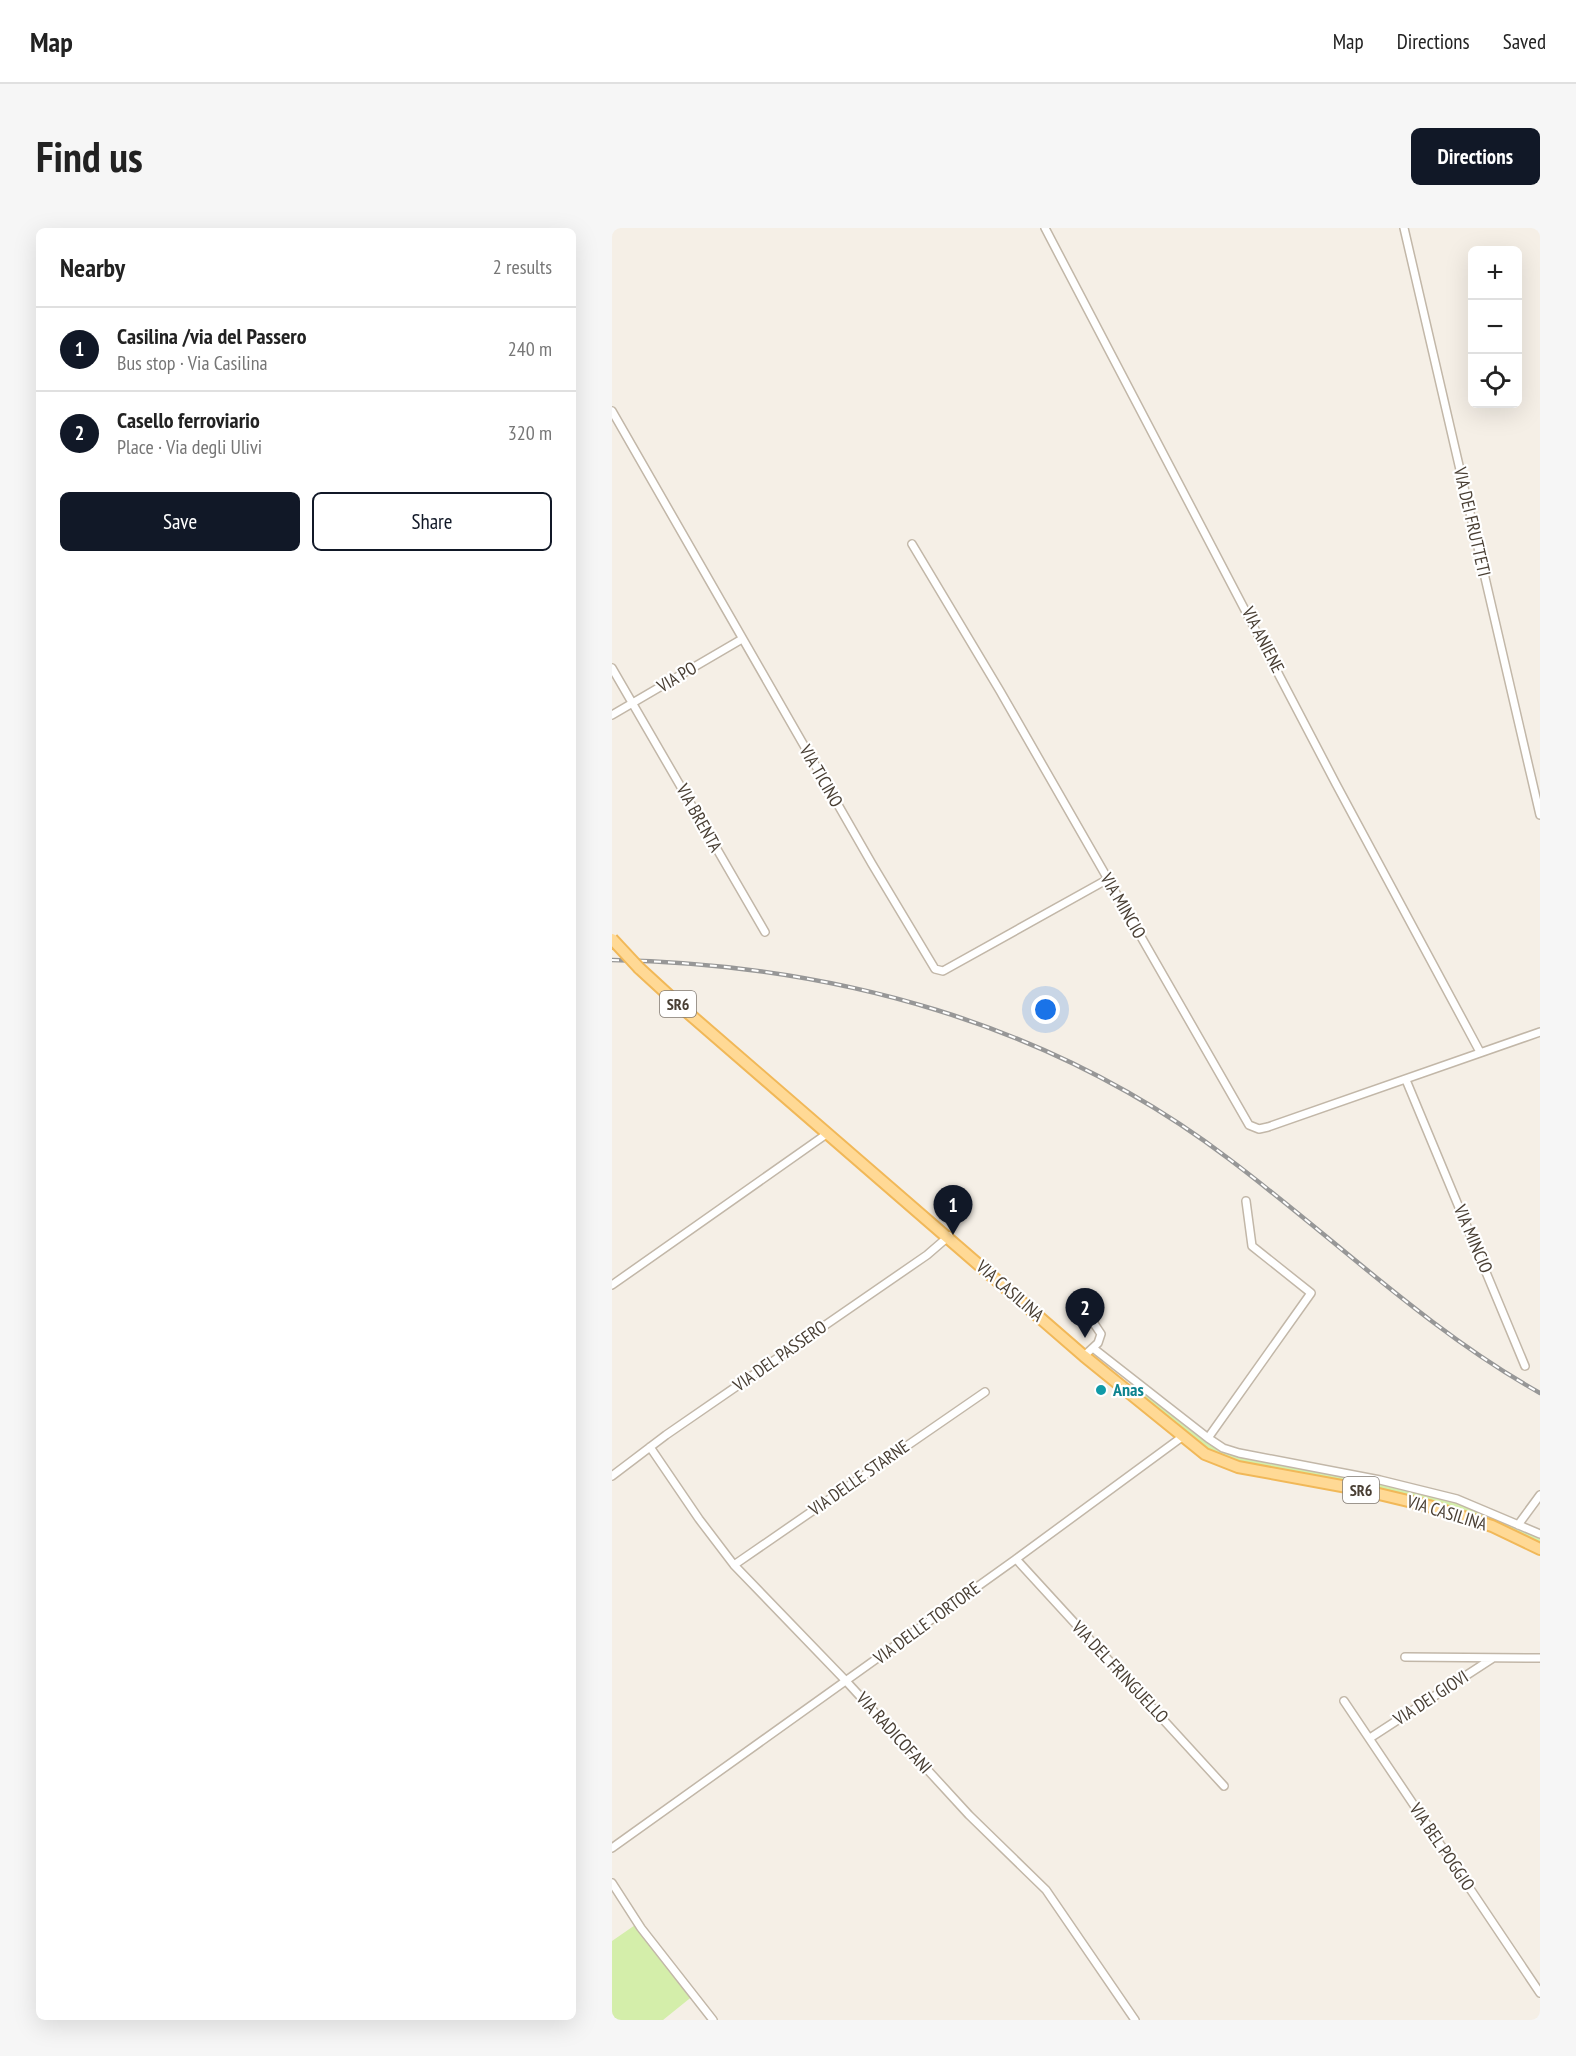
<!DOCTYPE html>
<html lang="en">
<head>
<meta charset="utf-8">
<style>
  :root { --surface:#fff; --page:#f6f6f6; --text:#222; --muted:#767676; --line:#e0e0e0; --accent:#111827 }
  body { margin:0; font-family:"PT Sans Narrow",sans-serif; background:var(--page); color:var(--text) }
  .controls { position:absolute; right:18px; top:18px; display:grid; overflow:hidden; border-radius:9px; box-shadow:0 6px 24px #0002 }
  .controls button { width:54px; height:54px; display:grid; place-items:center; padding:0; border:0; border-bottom:2px solid var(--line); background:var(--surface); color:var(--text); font:30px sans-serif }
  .you { position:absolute; left:434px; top:782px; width:21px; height:21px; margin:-15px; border:4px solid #fff; border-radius:50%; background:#1a73e8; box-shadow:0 0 0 9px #1a73e833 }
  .badge { display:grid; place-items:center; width:39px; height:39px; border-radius:50%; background:var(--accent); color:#fff; font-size:20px; font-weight:700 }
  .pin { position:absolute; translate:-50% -50px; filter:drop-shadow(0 2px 3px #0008) }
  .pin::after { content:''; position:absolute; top:32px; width:21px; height:18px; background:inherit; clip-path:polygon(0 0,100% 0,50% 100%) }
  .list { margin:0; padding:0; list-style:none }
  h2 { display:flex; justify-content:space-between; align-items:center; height:78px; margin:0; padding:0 24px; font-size:26px }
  h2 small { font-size:20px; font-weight:400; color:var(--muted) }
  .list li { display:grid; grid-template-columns:39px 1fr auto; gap:18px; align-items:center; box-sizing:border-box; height:84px; padding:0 24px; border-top:2px solid var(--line) }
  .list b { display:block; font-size:22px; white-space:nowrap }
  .list p { margin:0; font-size:20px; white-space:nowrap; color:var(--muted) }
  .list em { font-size:20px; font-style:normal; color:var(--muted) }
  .actions { display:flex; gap:12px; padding:18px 24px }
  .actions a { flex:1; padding:14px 0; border:2px solid var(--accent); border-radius:9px; text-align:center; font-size:21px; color:var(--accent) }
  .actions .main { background:var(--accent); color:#fff }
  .icon { flex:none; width:33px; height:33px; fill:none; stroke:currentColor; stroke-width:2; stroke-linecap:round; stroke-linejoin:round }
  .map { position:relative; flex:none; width:928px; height:1792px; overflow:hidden; border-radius:9px }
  header { display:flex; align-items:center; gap:36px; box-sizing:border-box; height:84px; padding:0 30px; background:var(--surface); border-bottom:2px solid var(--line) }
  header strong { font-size:28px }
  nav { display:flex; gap:33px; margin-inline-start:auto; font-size:21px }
  .intro { display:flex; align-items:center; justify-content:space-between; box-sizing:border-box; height:144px; padding:0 36px }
  h1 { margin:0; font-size:42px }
  .button { padding:15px 27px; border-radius:9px; background:var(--accent); color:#fff; font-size:21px; font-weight:700 }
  main { display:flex; gap:36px; padding:0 36px }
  aside { flex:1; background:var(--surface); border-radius:9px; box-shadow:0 6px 24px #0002 }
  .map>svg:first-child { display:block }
  .green { fill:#d4eeaa }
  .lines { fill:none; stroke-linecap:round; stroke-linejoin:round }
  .minor-casing { stroke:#c2b7a8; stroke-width:10 }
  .primary-casing { stroke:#f1b858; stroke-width:14 }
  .minor { stroke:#fff; stroke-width:7 }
  .primary { stroke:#ffd995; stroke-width:10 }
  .rail-casing { stroke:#979797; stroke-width:4.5 }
  .rail { stroke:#fff; stroke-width:2; stroke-dasharray:7; stroke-linecap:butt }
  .primary-bridge-casing { stroke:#f1b858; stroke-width:14; stroke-linecap:butt }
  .primary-bridge { stroke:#ffd995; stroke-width:10 }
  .culture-dot { fill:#0f9aa8; stroke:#fff; stroke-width:2 }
  .labels { text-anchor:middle; stroke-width:4.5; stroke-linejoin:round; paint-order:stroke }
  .shield { fill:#fff; stroke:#807971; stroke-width:1.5 }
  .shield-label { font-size:16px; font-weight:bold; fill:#493f34 }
  .street-label { font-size:18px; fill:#493f34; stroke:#fff }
  .culture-label { font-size:18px; font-weight:bold; fill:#0d838f; stroke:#fff; text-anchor:start }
</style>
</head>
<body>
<header>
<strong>Map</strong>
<nav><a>Map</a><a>Directions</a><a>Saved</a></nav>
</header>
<div class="intro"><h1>Find us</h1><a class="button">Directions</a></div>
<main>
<aside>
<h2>Nearby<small>2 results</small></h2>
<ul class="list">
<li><span class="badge">1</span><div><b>Casilina /via del Passero</b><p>Bus stop · Via Casilina</p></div><em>240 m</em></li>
<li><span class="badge">2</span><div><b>Casello ferroviario</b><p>Place · Via degli Ulivi</p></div><em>320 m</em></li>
</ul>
<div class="actions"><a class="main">Save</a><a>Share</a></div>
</aside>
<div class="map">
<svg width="928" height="1792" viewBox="0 0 928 1792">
  <rect width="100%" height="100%" fill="#f5efe6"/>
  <path class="green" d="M520,1163L537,1166L611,1221L841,1272L928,1308V1316L871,1290L823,1274L701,1247L620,1232L596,1222Z
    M26,1695L82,1767L51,1792H0V1713Z"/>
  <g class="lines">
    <g class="minor-casing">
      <path id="minor" d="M433,0L724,556L868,824
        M792,0L928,587
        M0,183L260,636L323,741L331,743L496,651
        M300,316L388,463L637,897L647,901L656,899L928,804
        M0,440L153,704
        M0,487L130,411
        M794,852L913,1138
        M0,1057L216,905
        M461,1077L483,1097L489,1106L486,1115L472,1128
        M481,1120L596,1210L611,1220L627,1225L768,1252L845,1271L928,1306
        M596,1210L699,1065L640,1018L634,973
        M38,1219L87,1291L122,1337L234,1453L357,1587L434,1662L523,1792
        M0,1248L54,1207L315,1027L337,1008
        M906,1297L928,1267
        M404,1331L612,1558
        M122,1337L373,1164
        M793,1429L928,1430
        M732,1473L928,1765
        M758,1510L881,1430
        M0,1620L404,1331L570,1209
        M0,1655L29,1700L101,1792"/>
    </g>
    <g class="primary-casing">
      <path id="primary" d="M27,740L75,784L472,1128L593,1226L626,1239L746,1261L817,1278L880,1298L928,1321"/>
    </g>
    <use href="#minor" class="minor"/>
    <use href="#primary" class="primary"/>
    <g class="rail-casing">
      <path id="rail" d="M0,732C222,736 438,795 617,931C721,1009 814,1101 928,1165"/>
    </g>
    <use href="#rail" class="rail"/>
    <g class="primary-bridge-casing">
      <path id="primary-bridge" d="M0,711L27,740"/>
    </g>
    <use href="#primary-bridge" class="primary-bridge"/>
  </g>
  <circle class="culture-dot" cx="489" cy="1162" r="6"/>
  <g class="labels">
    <g class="shield">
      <rect x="48" y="763" width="36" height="26" rx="4.5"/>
      <rect x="731" y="1249" width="36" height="26" rx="4.5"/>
    </g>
    <g class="shield-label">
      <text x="66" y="782">SR6</text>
      <text x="749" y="1268">SR6</text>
    </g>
    <g class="street-label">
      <text transform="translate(860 294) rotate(77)" y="6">VIA DEI FRUTTETI</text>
      <text transform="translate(651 412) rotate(63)" y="6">VIA ANIENE</text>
      <text transform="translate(65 449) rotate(-31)" y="6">VIA PO</text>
      <text transform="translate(209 548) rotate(60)" y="6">VIA TICINO</text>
      <text transform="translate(87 590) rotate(61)" y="6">VIA BRENTA</text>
      <text transform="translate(511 678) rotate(60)" y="6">VIA MINCIO</text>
      <text transform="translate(861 1011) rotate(67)" y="6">VIA MINCIO</text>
      <text transform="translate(398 1063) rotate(41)" y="6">VIA CASILINA</text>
      <text transform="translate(168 1128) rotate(-35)" y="6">VIA DEL PASSERO</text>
      <text transform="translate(247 1250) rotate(-35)" y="6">VIA DELLE STARNE</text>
      <text transform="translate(835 1285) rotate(17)" y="6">VIA CASILINA</text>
      <text transform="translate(315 1395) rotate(-36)" y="6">VIA DELLE TORTORE</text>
      <text transform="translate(508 1444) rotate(47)" y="6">VIA DEL FRINGUELLO</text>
      <text transform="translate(819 1470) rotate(-33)" y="6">VIA DEI GIOVI</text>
      <text transform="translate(282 1505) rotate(48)" y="6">VIA RADICOFANI</text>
      <text transform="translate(830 1619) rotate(56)" y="6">VIA BEL POGGIO</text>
    </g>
    <g class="culture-label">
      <text x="501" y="1168">Anas</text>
    </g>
  </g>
</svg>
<div class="controls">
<button>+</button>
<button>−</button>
<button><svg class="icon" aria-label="locate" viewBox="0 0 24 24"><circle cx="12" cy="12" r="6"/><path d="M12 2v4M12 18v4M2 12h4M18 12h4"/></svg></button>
</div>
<div class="you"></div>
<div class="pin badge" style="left:341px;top:1007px">1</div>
<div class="pin badge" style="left:473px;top:1110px">2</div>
</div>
</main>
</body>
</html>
